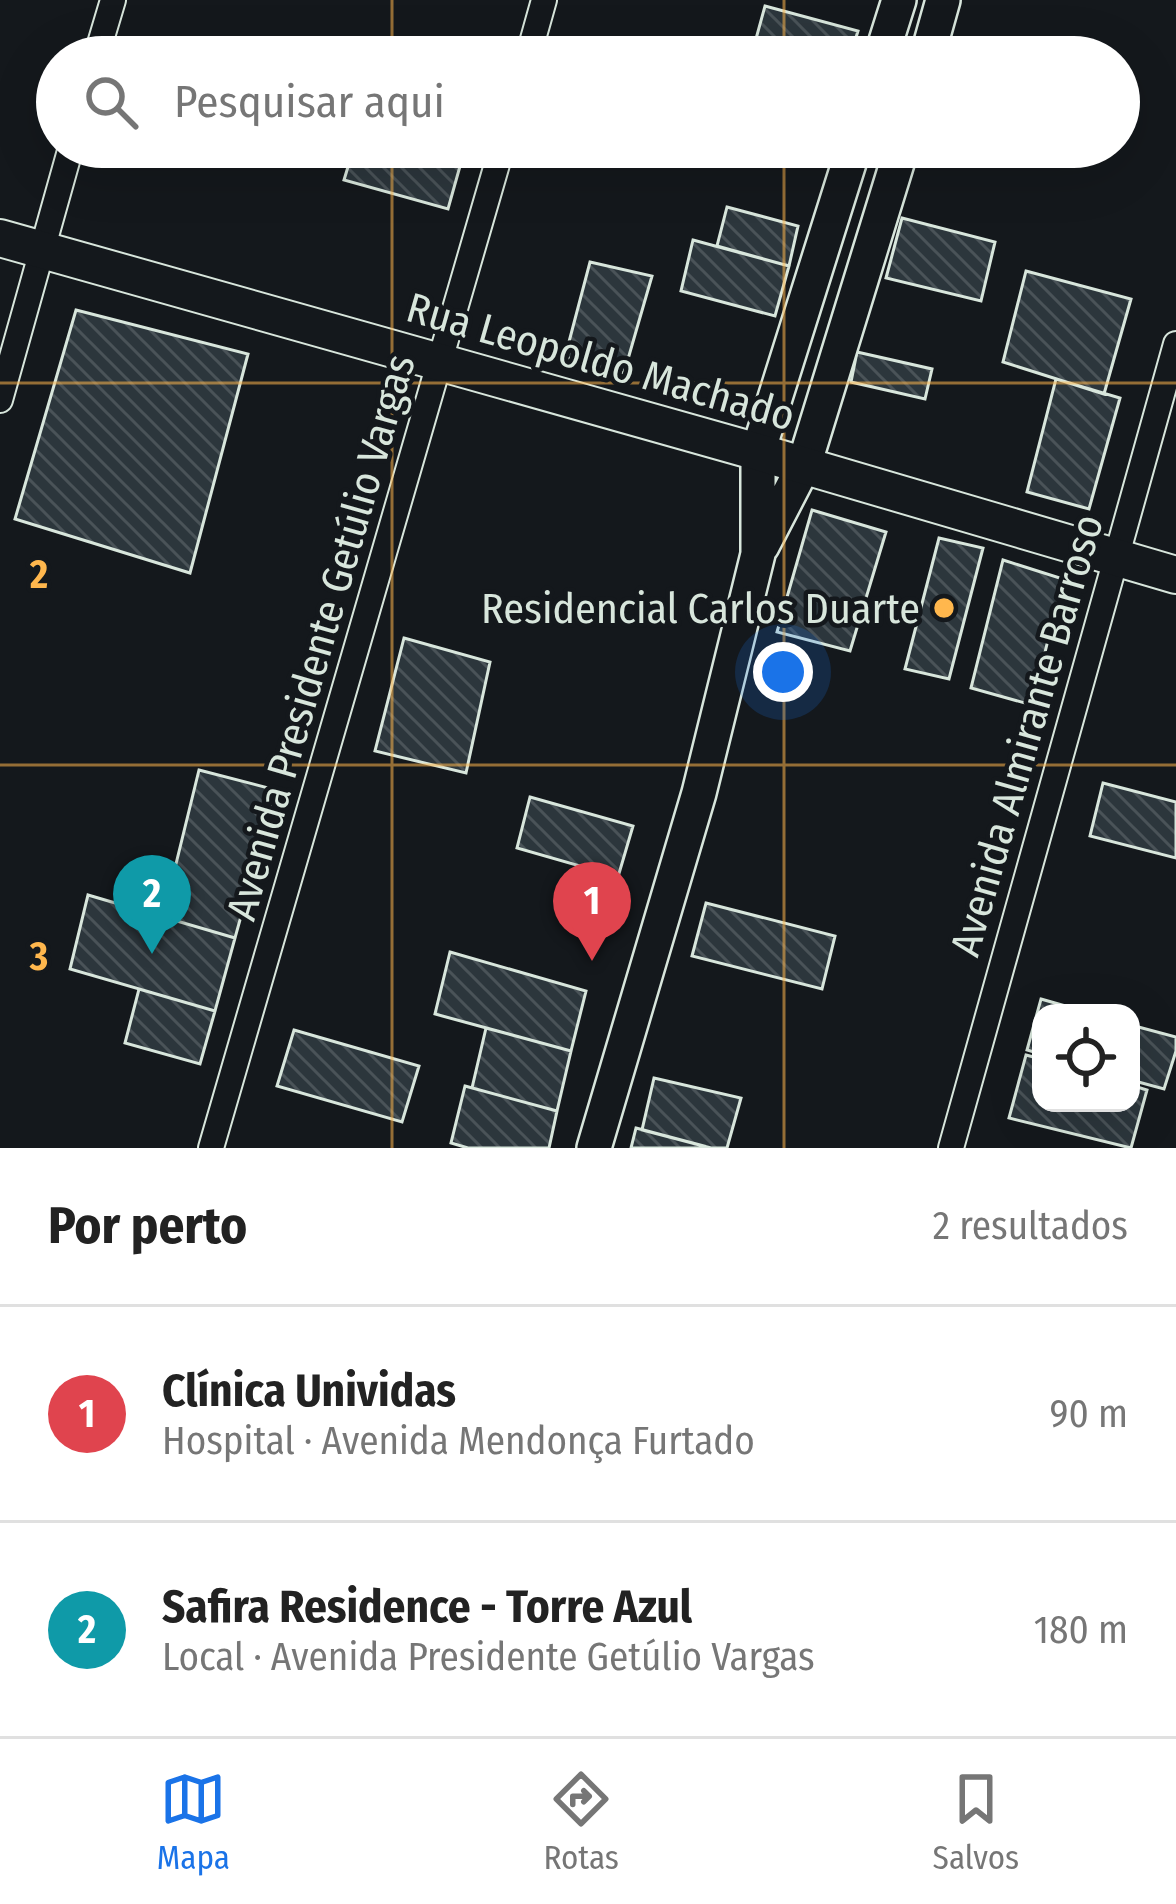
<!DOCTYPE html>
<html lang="pt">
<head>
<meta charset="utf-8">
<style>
  :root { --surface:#fff; --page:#f2f2f2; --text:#222; --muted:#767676; --line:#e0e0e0; --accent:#1a73e8 }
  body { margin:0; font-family:"Fira Sans Condensed",sans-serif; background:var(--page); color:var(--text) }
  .controls { position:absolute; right:36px; bottom:36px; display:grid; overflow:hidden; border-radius:24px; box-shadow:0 12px 48px #0002 }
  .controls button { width:108px; height:108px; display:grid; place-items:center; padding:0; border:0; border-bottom:3px solid var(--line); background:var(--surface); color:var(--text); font:60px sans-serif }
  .you { position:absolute; left:783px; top:672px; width:42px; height:42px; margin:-30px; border:9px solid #fff; border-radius:50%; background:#1a73e8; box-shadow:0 0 0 18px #1a73e833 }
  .badge { display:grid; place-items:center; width:78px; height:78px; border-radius:50%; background:var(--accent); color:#fff; font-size:39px; font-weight:700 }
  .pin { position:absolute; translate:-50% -99px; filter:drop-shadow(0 3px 6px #0008) }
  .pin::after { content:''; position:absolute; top:63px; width:42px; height:36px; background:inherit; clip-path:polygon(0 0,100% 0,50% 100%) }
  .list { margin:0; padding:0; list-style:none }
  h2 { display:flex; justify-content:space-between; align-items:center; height:156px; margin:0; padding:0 48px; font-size:51px }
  h2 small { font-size:39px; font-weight:400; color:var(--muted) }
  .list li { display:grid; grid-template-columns:78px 1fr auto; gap:36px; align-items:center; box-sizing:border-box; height:216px; padding:0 48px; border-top:3px solid var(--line) }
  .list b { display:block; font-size:45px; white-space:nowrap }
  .list p { margin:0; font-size:39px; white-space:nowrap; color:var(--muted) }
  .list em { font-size:39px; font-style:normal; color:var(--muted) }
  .icon { flex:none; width:66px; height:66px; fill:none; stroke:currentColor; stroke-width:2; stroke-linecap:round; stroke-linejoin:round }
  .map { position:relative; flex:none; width:1176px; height:1148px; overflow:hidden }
  .search { position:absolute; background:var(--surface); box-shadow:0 12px 48px #0002; left:36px; right:36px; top:36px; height:132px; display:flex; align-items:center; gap:30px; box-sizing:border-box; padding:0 42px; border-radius:66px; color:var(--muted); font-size:45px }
  .sheet { height:588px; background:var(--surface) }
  nav { display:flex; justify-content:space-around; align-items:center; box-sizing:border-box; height:168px; border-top:3px solid var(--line); background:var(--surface); font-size:33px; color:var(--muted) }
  nav a { display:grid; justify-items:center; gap:6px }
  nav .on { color:var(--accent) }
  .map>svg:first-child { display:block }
  .building { fill:url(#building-back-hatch); stroke:#d8e6dc; stroke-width:3 }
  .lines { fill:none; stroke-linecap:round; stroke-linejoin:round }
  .street-casing { stroke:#d8e6dc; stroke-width:28 }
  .secondary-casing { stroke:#d8e6dc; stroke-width:38 }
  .primary-casing { stroke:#d8e6dc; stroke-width:40 }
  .street { stroke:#14181c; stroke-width:24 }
  .secondary { stroke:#14181c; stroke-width:33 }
  .primary { stroke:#14181c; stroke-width:36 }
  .grid { fill:none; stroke:#ffb74d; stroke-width:3; stroke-opacity:0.55 }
  .poi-dot { fill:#ffb74d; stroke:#14181c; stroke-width:4.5 }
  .labels { text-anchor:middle; stroke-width:9; stroke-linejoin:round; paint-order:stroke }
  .street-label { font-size:42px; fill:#d8e6dc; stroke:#14181c }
  .poi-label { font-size:42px; fill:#d8e6dc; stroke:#14181c; text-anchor:end }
  .grid-label { font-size:39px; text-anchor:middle; font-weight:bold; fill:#ffb74d; stroke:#14181c; stroke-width:9; stroke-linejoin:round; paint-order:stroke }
</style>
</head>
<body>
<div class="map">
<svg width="1176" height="1148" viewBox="0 0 1176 1148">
  <defs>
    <pattern id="building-back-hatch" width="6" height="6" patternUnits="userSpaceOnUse" patternTransform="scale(3)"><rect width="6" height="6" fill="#2c363c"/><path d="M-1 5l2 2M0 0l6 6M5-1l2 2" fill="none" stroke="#4a5358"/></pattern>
  </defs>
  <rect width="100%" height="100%" fill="#14181c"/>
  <path class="building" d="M765,6L858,31L850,57H751Z
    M958,40L1013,57H953Z
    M354,147H446L464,152L448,209L344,180Z
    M727,207L798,226L789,266L717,246Z
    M902,218L995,242L981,301L886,278Z
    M693,240L789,266L775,316L681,291Z
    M590,262L652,276L624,373L565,357Z
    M1026,271L1131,299L1104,394L1003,362Z
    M76,310L248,354L190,573L15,519Z
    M857,352L932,369L925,399L851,382Z
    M1056,379L1120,398L1089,509L1027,492Z
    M812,510L886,532L850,651L777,632Z
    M939,538L983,548L949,679L905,669Z
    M1003,560L1063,579L1032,705L971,688Z
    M404,638L490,662L466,773L375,751Z
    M199,770L276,790L235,938L163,917Z
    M1103,783L1176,802V858L1090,836Z
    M530,797L633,826L618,877L517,848Z
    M88,895L235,938L215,1011L70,969Z
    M706,903L835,936L822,989L692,956Z
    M450,952L586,991L571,1051L435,1014Z
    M139,989L215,1011L200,1064L125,1043Z
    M1041,999L1090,1013H1041V1054L1027,1050Z
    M1131,1025L1176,1037V1051L1164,1089L1131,1080Z
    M486,1028L571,1051L557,1111L472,1088Z
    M294,1030L419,1066L402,1122L277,1086Z
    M1026,1055L1041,1059V1103H1131V1085L1147,1090L1131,1148L1009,1118Z
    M654,1078L741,1098L727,1148H711L642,1130Z
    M465,1086L557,1111L549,1148H468L451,1143Z
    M636,1128L704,1146L703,1148H631Z"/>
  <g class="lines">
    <g class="street-casing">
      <path id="street" d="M96,57L113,0
        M528,57L544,0
        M0,400L71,147
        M211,1148L502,147
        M951,1148L1176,344"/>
    </g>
    <g class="secondary-casing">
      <path id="secondary" d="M881,57L899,0
        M927,57L943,0
        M762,546L804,465L902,147
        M594,1148L699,793L758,554V452L854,147"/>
    </g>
    <g class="primary-casing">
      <path id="primary" d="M0,238L758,452L1176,575"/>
    </g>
    <use href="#street" class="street"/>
    <use href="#secondary" class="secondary"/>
    <use href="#primary" class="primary"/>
  </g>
  <path class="grid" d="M392,0V57M784,0V57M392,147V1148M784,147V1148M0,383H1176M0,765H1176"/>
  <circle class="poi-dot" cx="944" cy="608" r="12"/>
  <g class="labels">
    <g class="street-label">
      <text transform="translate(601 361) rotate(16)" y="15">Rua Leopoldo Machado</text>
      <text transform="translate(320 637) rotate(-74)" y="15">Avenida Presidente Getúlio Vargas</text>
      <text transform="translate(1026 735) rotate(-74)" y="15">Avenida Almirante Barroso</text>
    </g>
    <g class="poi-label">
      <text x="920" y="623">Residencial Carlos Duarte</text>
    </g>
  </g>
  <g class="grid-label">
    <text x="39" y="588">2</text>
    <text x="39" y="970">3</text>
  </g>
</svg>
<div class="controls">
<button><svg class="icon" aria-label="locate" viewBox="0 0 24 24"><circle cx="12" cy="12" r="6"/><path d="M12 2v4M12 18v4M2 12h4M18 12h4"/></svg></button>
</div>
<div class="you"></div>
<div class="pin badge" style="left:592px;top:961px;background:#e0444e">1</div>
<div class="pin badge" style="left:152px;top:954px;background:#0f9aa8">2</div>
<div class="search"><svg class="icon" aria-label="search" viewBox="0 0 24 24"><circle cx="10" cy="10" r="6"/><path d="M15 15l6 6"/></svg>Pesquisar aqui</div>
</div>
<section class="sheet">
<h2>Por perto<small>2 resultados</small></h2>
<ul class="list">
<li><span class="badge" style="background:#e0444e">1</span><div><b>Clínica Unividas</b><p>Hospital · Avenida Mendonça Furtado</p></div><em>90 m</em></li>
<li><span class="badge" style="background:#0f9aa8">2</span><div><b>Safira Residence - Torre Azul</b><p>Local · Avenida Presidente Getúlio Vargas</p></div><em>180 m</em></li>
</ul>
</section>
<nav>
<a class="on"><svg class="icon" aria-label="map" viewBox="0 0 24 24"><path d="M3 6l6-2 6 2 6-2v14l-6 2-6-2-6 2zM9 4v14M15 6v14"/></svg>Mapa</a>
<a><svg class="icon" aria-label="directions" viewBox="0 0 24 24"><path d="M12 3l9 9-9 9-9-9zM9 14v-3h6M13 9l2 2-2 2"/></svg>Rotas</a>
<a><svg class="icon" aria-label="saved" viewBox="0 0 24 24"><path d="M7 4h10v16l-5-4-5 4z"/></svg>Salvos</a>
</nav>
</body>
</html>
